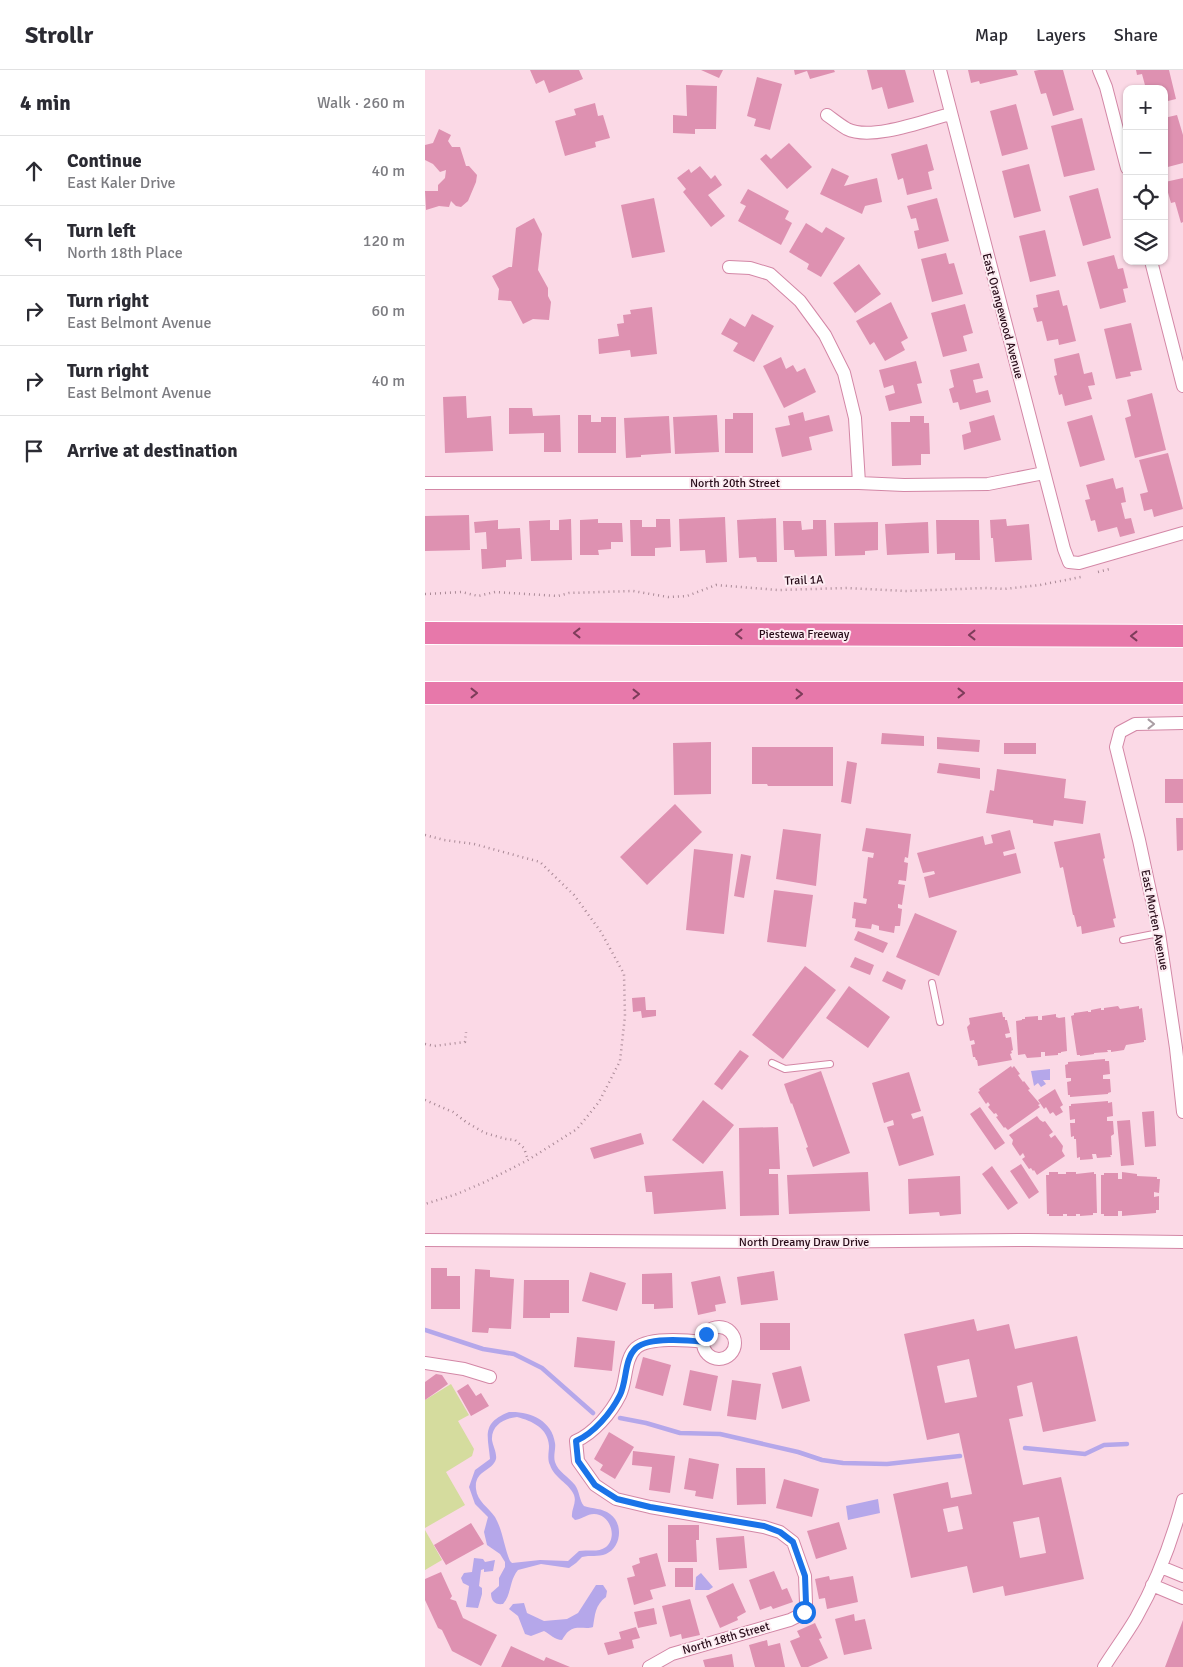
<!DOCTYPE html>
<html lang="en">
<head>
<meta charset="utf-8">
<style>
  :root { --surface:#fff; --page:#f2f2f3; --text:#2b2b33; --muted:#7c7c81; --line:#e1e1e2 }
  body { margin:0; font-family:Signika,sans-serif; background:var(--page); color:var(--text) }
  .controls { position:absolute; right:15px; top:15px; display:grid; overflow:hidden; border-radius:10px; box-shadow:0 1px 4px #0004 }
  .controls button { width:45px; height:45px; display:grid; place-items:center; padding:0; border:0; border-bottom:1px solid var(--line); background:var(--surface); color:var(--text); font:25px sans-serif }
  .stop { position:absolute; width:15px; height:15px; margin:-11px; border:4px solid #1a73e8; border-radius:50%; background:#fff }
  .stop.end { background:#1a73e8; border-color:#fff; box-shadow:0 1px 5px #0008 }
  .list { margin:0; padding:0; list-style:none }
  h2 { display:flex; justify-content:space-between; align-items:center; height:65px; margin:0; padding:0 20px; font-size:21px }
  h2 small { font-size:16px; font-weight:400; color:var(--muted) }
  .list li { display:grid; grid-template-columns:32px 1fr auto; gap:15px; align-items:center; box-sizing:border-box; height:70px; padding:0 20px; border-top:1px solid var(--line) }
  .list b { display:block; font-size:19px; white-space:nowrap }
  .list p { margin:0; font-size:16px; white-space:nowrap; color:var(--muted) }
  .list em { font-size:16px; font-style:normal; color:var(--muted) }
  .icon { flex:none; width:28px; height:28px; fill:none; stroke:currentColor; stroke-width:2; stroke-linecap:round; stroke-linejoin:round }
  .map { position:relative; flex:none; width:758px; height:1597px; overflow:hidden }
  header { display:flex; align-items:center; gap:30px; box-sizing:border-box; height:70px; padding:0 25px; background:var(--surface); border-bottom:1px solid var(--line) }
  header strong { font-size:24px }
  nav { display:flex; gap:28px; margin-inline-start:auto; font-size:18px }
  main { display:flex }
  aside { flex:1; background:var(--surface) }
  .map>svg:first-child { display:block }
  .green { fill:#d5dc9e }
  .water { fill:#b5a7ea; fill-rule:evenodd }
  .lines { fill:none; stroke-linecap:round; stroke-linejoin:round }
  .stream { stroke:#b5a7ea; stroke-width:4.5 }
  .building { fill:#de91b1; fill-rule:evenodd }
  .service-casing { stroke:#d387a6; stroke-width:8 }
  .minor-casing { stroke:#d387a6; stroke-width:14 }
  .motorway-casing { stroke:#fff; stroke-width:24 }
  .path { stroke:#a98996; stroke-width:2.5; stroke-dasharray:1 4; stroke-linecap:butt }
  .service { stroke:#fff; stroke-width:6 }
  .minor { stroke:#fff; stroke-width:12 }
  .motorway { stroke:#e778aa; stroke-width:22 }
  .oneway { stroke:#7d3c5a }
  .oneway2 { stroke:#a99da3 }
  .route { stroke:#1a73e8; stroke-width:6 }
  .labels { text-anchor:middle; stroke-width:4; stroke-linejoin:round; paint-order:stroke }
  .street-label { font-size:12px; fill:#270b18; stroke:#fdecf2 }
</style>
</head>
<body>
<header>
<strong>Strollr</strong>
<nav><a>Map</a><a>Layers</a><a>Share</a></nav>
</header>
<main>
<aside>
<h2>4 min<small>Walk · 260 m</small></h2>
<ul class="list">
<li><svg class="icon" aria-label="ahead" viewBox="0 0 24 24"><path d="M12 20V5M6 11l6-6 6 6"/></svg><div><b>Continue</b><p>East Kaler Drive</p></div><em>40 m</em></li>
<li><svg class="icon" aria-label="left" viewBox="0 0 24 24"><path d="M17 20v-9H6M10 6l-5 5 5 5"/></svg><div><b>Turn left</b><p>North 18th Place</p></div><em>120 m</em></li>
<li><svg class="icon" aria-label="right" viewBox="0 0 24 24"><path d="M7 20v-9h11M14 6l5 5-5 5"/></svg><div><b>Turn right</b><p>East Belmont Avenue</p></div><em>60 m</em></li>
<li><svg class="icon" aria-label="right" viewBox="0 0 24 24"><path d="M7 20v-9h11M14 6l5 5-5 5"/></svg><div><b>Turn right</b><p>East Belmont Avenue</p></div><em>40 m</em></li>
<li><svg class="icon" aria-label="arrive" viewBox="0 0 24 24"><path d="M6 21V4h12l-3 4 3 4H6"/></svg><div><b>Arrive at destination</b></div></li>
</ul>
</aside>
<div class="map">
<svg width="758" height="1597" viewBox="0 0 758 1597">
  <rect width="100%" height="100%" fill="#fbd9e6"/>
  <path class="green" d="M26,1314L44,1345L33,1351L49,1379L47,1386L21,1402L40,1435L0,1458V1330Z
    M0,1460L17,1490L0,1500Z"/>
  <path class="water" d="M625,999V1010H618L621,1014L616,1017L613,1013L609,1016L606,1001Z
    M84,1342C104,1341 127,1350 130,1373C131,1379 128,1386 130,1392C133,1402 144,1407 150,1415C155,1422 154,1430 159,1436C168,1439 177,1438 185,1444C199,1454 196,1478 181,1484C173,1487 165,1485 157,1487L151,1493L144,1498L116,1494L93,1500C84,1511 87,1523 78,1534C70,1535 66,1531 66,1523L74,1516V1508L80,1497V1492L75,1484L62,1475L59,1462L63,1447L50,1434L44,1417L50,1400L65,1389C63,1366 56,1353 84,1342ZM92,1347C107,1351 123,1358 124,1376C124,1382 122,1389 125,1395C129,1408 144,1413 149,1425C152,1433 146,1439 147,1447L150,1450C157,1449 162,1444 169,1444C185,1444 193,1467 181,1477C173,1483 162,1479 154,1481L143,1491L115,1490L87,1493L85,1491C79,1477 78,1461 70,1447C64,1438 52,1431 51,1419C49,1400 67,1402 71,1389C72,1383 68,1376 67,1370C66,1355 80,1348 92,1347Z
    M453,1429L455,1443L423,1450L421,1436Z
    M49,1488L58,1489L60,1492L70,1490L68,1501L59,1502V1499L56,1500L54,1516L57,1518V1524L53,1538L41,1537L44,1516L38,1513L36,1508L39,1503L47,1502Z
    M276,1503L288,1517L284,1520H270L271,1507Z
    M171,1515H178L182,1521L181,1527C170,1535 170,1545 168,1557C161,1560 152,1555 144,1561C141,1563 139,1567 137,1570C130,1570 125,1564 119,1561L106,1566L100,1564L93,1546L84,1539L88,1534L99,1533L102,1543L119,1551L142,1549L153,1543Z"/>
  <g class="lines">
    <path class="stream" d="M0,1260L58,1279L89,1284L117,1298L168,1343
      M195,1348L221,1353L255,1363L295,1364L373,1382L397,1390L418,1393L462,1394L535,1386
      M600,1378L660,1384L679,1375L702,1374"/>
  </g>
  <path class="building" d="M105,0H154L158,9L124,23L119,10L111,14Z
    M276,0H298L294,8Z
    M369,0H409L410,2L385,9L382,1L370,5Z
    M442,0H480L489,32L463,39L457,17L447,20Z
    M543,0H591L593,5L555,14L554,11L546,13Z
    M614,0H638L649,40L628,46L621,23L616,24L609,1Z
    M711,0H744L751,29L739,32V19H721L717,4L712,5Z
    M332,7L357,14L345,60L329,56L331,49L322,46Z
    M261,15L292,16L291,59H270V64L248,63V45L262,46Z
    M170,33L173,46L178,45L185,68L170,72L171,77L140,86L130,51L151,45L149,39Z
    M591,34L603,79L577,86L565,41Z
    M752,45L758,65V93L739,98V48Z
    M657,48L670,100L639,107L626,56Z
    M14,59L26,65L23,71L27,77H35L41,96H44L52,105L51,112L43,131L36,137L31,136L26,131L24,137L14,136L1,140L0,121H13V115L20,108L21,100L15,102L8,94L0,90V75L8,73Z
    M364,73L387,97L362,119L335,89L341,84L346,89Z
    M502,74L509,100L503,102L507,119L482,125L478,108L473,110L466,84Z
    M604,94L616,141L589,148L577,101Z
    M275,96L286,109L290,105L297,115L283,125L300,146L286,157L258,122L261,119L252,108L264,99L266,103Z
    M407,98L424,106L419,116L452,108L457,132L440,136L437,144L395,124Z
    M758,108V152L756,153L750,132L746,133L740,112Z
    M673,118L686,168L658,176L644,126Z
    M323,119L364,141L360,149L367,153L356,175L313,151L321,136L315,133Z
    M229,128L240,182L207,188L196,135Z
    M512,128L524,171L493,179L489,161L494,160L491,148L486,149L482,136Z
    M109,148L117,164L113,200L123,218V226L126,232L124,250L108,249L98,254L86,231L73,230L74,219L67,206L84,197H87L91,158Z
    M381,153L397,163L401,157L420,168L396,207L382,199L384,194L364,182Z
    M620,160L631,206L605,212L594,166Z
    M521,183L524,194L529,193L538,224L507,232L496,189Z
    M689,185L693,199L698,198L703,218L698,219L701,232L675,239L662,192Z
    M434,194L456,224L430,243L408,213Z
    M634,220L638,236L642,235L651,271L634,275L633,269L622,271L617,251L612,252L608,238L613,237L611,225Z
    M466,232L483,268L476,272L480,280L460,291L449,272L445,275L431,251Z
    M540,234L548,263L538,266L542,281L518,287L506,243Z
    M227,237L232,284L206,287L205,280L174,284L173,269L194,266L192,254L199,253L198,245L206,244L205,240Z
    M327,244L349,256L329,292L308,281L313,273L296,264L305,248L320,257Z
    M706,253L717,300L705,302L706,306L691,309L679,259Z
    M654,283L659,304L667,302L670,315L663,316L667,329L640,336L637,324L634,325L629,306L632,305L629,289Z
    M356,287L361,299L368,295L372,302L380,298L391,322L359,338L338,296Z
    M491,291L497,313L492,314L497,333L464,341L460,326L470,323L468,315L459,318L454,300Z
    M554,293L558,308L548,310L551,323L563,320L566,332L535,340L533,332L528,333L524,319L529,317L525,300Z
    M727,323L741,380L710,388L700,348L706,346L702,330Z
    M41,326L42,348L66,346L68,381L20,383L18,327Z
    M84,338H107L108,346L135,345L136,382H119V363L84,364Z
    M378,342L380,351L404,345L408,361L384,367L387,380L357,387L350,358L365,355L363,346Z
    M308,343H328V383H300V349H308Z
    M153,345H166V352H176V347H191V383H153Z
    M292,345L294,382L250,384L248,347Z
    M569,345L576,370L539,380L537,365L546,362L544,352Z
    M667,345L680,390L655,397L642,352Z
    M244,346L246,383L216,385V387L201,388L199,348Z
    M485,346H499V353H504L505,384H496V395L467,396L466,352H485Z
    M743,383L758,439L729,447L727,439L719,441L715,424L723,422L714,390Z
    M688,408L691,419L698,417L701,432L696,433L700,449L706,448L710,463L695,467L692,457L673,462L670,450L666,451L660,430L665,429L661,415Z
    M44,445L45,480L0,481V446Z
    M300,447L302,492L281,493L280,480L255,481L254,449Z
    M351,448L352,492H332L331,487L314,488L312,450Z
    M146,449L147,490L106,491L104,451L125,450V460H134V450Z
    M173,449V453H197L198,472H186V479L173,480L174,485H155V450Z
    M231,449H245L246,477L230,478V486H206L205,450H217V457H231Z
    M581,449L582,456L604,454L607,490L570,492L568,468H566L565,450Z
    M73,450V459L95,458L97,489L81,490V497L57,499L56,479H62L61,462L50,463L49,452Z
    M388,450H401L402,486L370,487L369,480H359L358,451H376L377,460L388,459Z
    M511,450H554L555,490H530V483L512,484Z
    M453,452V480L440,481V485L410,486L409,453Z
    M503,452L504,483L462,485L460,454Z
    M457,663L499,666V676L456,674Z
    M512,667L555,670L554,682L512,679Z
    M286,672V724L249,725L248,673Z
    M579,673H611V684H579Z
    M327,677H408V716H343L342,714H327Z
    M422,691L432,693L426,734L416,732Z
    M514,693L555,698V709L512,703Z
    M572,699L641,709L639,728L661,731L658,754L629,750L628,756L608,753V750L561,743L565,720L569,721Z
    M740,709H758V733H740Z
    M250,734L277,762L222,815L195,787Z
    M751,748H758V780L752,781Z
    M441,758L486,764L483,788L480,787L479,792L483,793L481,811L474,810L473,814L480,815L477,835L473,834V838L477,839L475,856H470L469,863L454,860V856L447,854L446,859L430,857L431,849L427,848L429,832L441,834L442,829L438,828L443,787L448,788L449,783L437,781Z
    M358,759L396,764L391,816L351,809Z
    M585,760L590,779L578,782L579,786L591,783L596,803L504,828L499,807L510,804L509,801L498,803L492,783L558,766L560,775L568,773L566,765Z
    M675,763L680,788L678,789L691,848L688,849L690,857L657,864L656,856L652,857L649,845H648L638,797L635,798L629,772Z
    M269,779L308,784L299,864L261,860Z
    M316,784L326,786L319,828L309,826Z
    M349,820L388,825L381,877L342,872Z
    M490,843L532,861L514,906L471,887Z
    M433,861L463,873L458,883L429,870Z
    M430,887L449,895L445,905L425,897Z
    M380,896L411,920L358,989L327,965Z
    M462,901L481,910L477,920L457,911Z
    M424,916L465,947L443,978L401,948Z
    M220,927L221,940H231V946L217,948L216,941L208,942L207,928Z
    M693,936L695,939L714,936V939L717,938L721,970H719V972L701,975L699,980L686,982V980H682L683,982L669,983V984L655,986V985H652L646,946L649,945V943L663,941V942H666V940L676,938V940H679V938Z
    M577,942L578,947H580V950H582L585,963L580,964L581,968L586,967L588,980L586,981L587,983L585,984L587,990L553,996L552,990H551L550,987H548L546,975L550,974L549,970L545,971L542,957L545,954L544,948Z
    M631,944V947L634,948L640,947L642,981L636,982V983H633V985L620,986V982H616V987L602,988L600,984L593,985L591,951L597,950V949H600V947L613,946V950H617V946Z
    M315,980L324,986L297,1020L289,1014Z
    M680,989V991H684L685,1004L678,1005V1009H685L686,1022L683,1023V1024L645,1027V1025H643L642,1012L646,1011V1008H641L640,995L643,994V992Z
    M586,996L587,998L589,996L595,1004L593,1005L598,1012L599,1011L605,1019L603,1020L615,1034L613,1035L615,1037L583,1060L580,1057L579,1058L571,1047L573,1046L571,1043L569,1044L563,1037L565,1035L563,1032L561,1034L553,1022L555,1021L554,1019Z
    M396,1001L425,1083L388,1097L381,1078L383,1077L367,1033L366,1034L359,1014Z
    M484,1002L496,1041L486,1044L488,1049L498,1046L509,1085L474,1096L462,1057L469,1055L468,1050L459,1053L447,1013Z
    M630,1019L638,1035L635,1037L638,1042L631,1046L628,1042L625,1044L621,1037L619,1039L613,1030Z
    M278,1030L309,1055L278,1094L247,1070Z
    M683,1031V1033L687,1032L688,1046L682,1047V1051H688L689,1064L686,1066L687,1085H685L686,1087L672,1088L671,1084H667L668,1089L655,1090V1087L652,1088L651,1069H649V1066L646,1067L645,1053H650V1049L645,1050L644,1036H646V1034Z
    M555,1037L580,1073L570,1080L545,1044Z
    M729,1041L731,1076L720,1077L717,1042Z
    M612,1046L615,1050L618,1052L620,1051L628,1062L624,1065L626,1068L630,1065L638,1076L637,1081L640,1086L612,1105L609,1100L608,1101L606,1098L604,1099L597,1089L600,1087L598,1083L595,1086L587,1074L588,1070L584,1065Z
    M705,1050L709,1095L696,1096L692,1051Z
    M353,1057L355,1099H344V1104H353L354,1145L315,1146L314,1058Z
    M216,1063L219,1074L169,1089L165,1078Z
    M596,1094L614,1122L604,1129L585,1101Z
    M567,1096L593,1133L583,1140L557,1104Z
    M298,1101L301,1139L229,1144L227,1122H221L219,1106Z
    M443,1102L445,1141L364,1144L362,1105Z
    M624,1102H633V1104H641V1102H651V1104L669,1102V1104H671L672,1143H668V1145L655,1146V1144H651V1146H642V1144H638V1146H624V1144H622L621,1105H624Z
    M697,1102L712,1104V1106L732,1107V1109H735L734,1123L729,1122V1127L734,1126V1140H731V1143L697,1146V1141H693V1146H679V1144H676V1105H679V1103H693V1109H697Z
    M535,1106L536,1144L515,1146L514,1142L484,1144L483,1109Z
    M6,1198H22V1206H35V1239H6Z
    M50,1199L65,1200V1207L89,1209L86,1259L64,1258L63,1263L47,1262Z
    M349,1201L353,1230L316,1235L312,1207Z
    M165,1202L201,1213L192,1241L157,1231Z
    M247,1203L248,1238L229,1239V1234H217V1204Z
    M295,1206L301,1233L290,1235L291,1241L273,1245L266,1212Z
    M99,1210H144V1243H125V1248H98Z
    M549,1249L552,1261L584,1254L590,1279L652,1266L671,1351L618,1362L607,1312L592,1316L598,1346L584,1349L598,1415L636,1407L659,1509L580,1526L578,1516L548,1523L542,1496L486,1508L468,1424L523,1412L526,1428L547,1424L534,1363L502,1370L479,1264ZM544,1289L552,1327L520,1333L512,1296ZM533,1436L538,1459L523,1462L518,1439ZM614,1447L621,1483L595,1488L588,1452Z
    M335,1253H365V1280H335Z
    M152,1267L190,1271L187,1301L149,1297Z
    M218,1287L246,1295L238,1326L210,1318Z
    M376,1296L385,1331L357,1339L347,1303Z
    M265,1300L293,1306L286,1341L258,1335Z
    M11,1304L17,1305L23,1314L0,1330V1312Z
    M307,1310L336,1314L331,1350L302,1346Z
    M43,1314L51,1326L56,1323L64,1336L46,1346L32,1321Z
    M184,1362L209,1377L190,1409L175,1400L178,1395L169,1389Z
    M208,1381L250,1386L245,1423L224,1420L227,1397L207,1395Z
    M264,1388L294,1394L288,1429L270,1426L271,1421L259,1419Z
    M311,1398H340L341,1434L312,1435Z
    M359,1409L394,1419L387,1447L351,1438Z
    M414,1452L422,1479L391,1489L382,1461Z
    M46,1453L59,1474L21,1495L9,1475Z
    M243,1455H274V1470H271L272,1492H243Z
    M319,1466L322,1498L294,1500L291,1468Z
    M232,1483L241,1516L225,1520L228,1529L209,1535L202,1508L210,1506L207,1496L215,1493L214,1488Z
    M250,1498H268V1517H250Z
    M349,1501L357,1520L362,1518L368,1532L348,1539L346,1536L335,1540L324,1510Z
    M16,1502L27,1526L25,1529L31,1531L38,1548L72,1565L56,1596L27,1581L17,1560L13,1558L0,1530V1509Z
    M404,1506L405,1510L428,1506L433,1532L402,1539L400,1528L394,1529L390,1509Z
    M308,1513L321,1542L312,1547L313,1550L295,1558L281,1526Z
    M265,1529L275,1565L257,1569L256,1564L245,1567L237,1536Z
    M229,1538L232,1554L213,1558L209,1542Z
    M429,1544L430,1551L440,1549L447,1579L419,1585L410,1549Z
    M758,1550V1597H740Z
    M390,1553L397,1568L394,1569L403,1588L383,1597H376L365,1571L375,1567L372,1561Z
    M211,1557L215,1568L207,1570L209,1578L183,1585L179,1573L196,1569L194,1562Z
    M342,1570L343,1576L355,1573L360,1597H330L324,1575Z
    M86,1576L119,1591L121,1587L145,1597H76Z
    M307,1584L309,1597H280L278,1590Z"/>
  <g class="lines">
    <g class="service-casing">
      <path id="service" d="M698,870L734,863
        M507,913L515,952
        M347,993L360,999L405,994"/>
    </g>
    <g class="minor-casing">
      <path id="minor" d="M515,0L639,479L644,492L654,493L758,463
        M674,0L681,17L702,98
        M402,45C409,50 415,55 422,59C446,71 499,51 525,44
        M726,191L758,316
        M304,197L325,198L345,204L375,231L400,265L419,303L430,348L434,413
        M0,413H434L479,415L563,414L619,403
        M758,653L710,654L695,662L691,677L714,770L734,863L751,978L758,1042
        M0,1170L356,1172L603,1170L758,1172
        M278 1273a16 16 0 1 1 32 0a16 16 0 1 1-32 0Z
        M0,1293L39,1299L65,1307
        M736,1497L758,1506
        M727,1515L758,1528
        M224,1597L247,1584L365,1550L379,1543L381,1533L380,1506L368,1472L355,1462L339,1457L225,1437L191,1429L170,1415L153,1391L151,1371C169,1363 186,1343 195,1325C202,1311 199,1289 211,1278C224,1267 262,1270 279,1272
        M679,1597C689,1581 701,1565 711,1548C732,1511 747,1471 758,1430"/>
    </g>
    <g class="motorway-casing">
      <path id="motorway" d="M0,563L758,566
        M0,623H758"/>
    </g>
    <path class="path" d="M673,502L685,499
      M0,524L37,522L53,526L70,522L133,526L144,523L208,521L243,527L262,526L291,515L353,520L422,518L481,521L560,518L579,519L615,515L656,507
      M0,765L19,770L49,774L115,792L149,825L176,862L199,904L200,946L195,991L174,1032L152,1059L103,1090L62,1111L32,1124L0,1134
      M0,974L9,976L40,972L41,962
      M0,1030L28,1042L41,1052L60,1063L81,1069L90,1070L99,1078L103,1090"/>
    <use href="#service" class="service"/>
    <use href="#minor" class="minor"/>
    <use href="#motorway" class="motorway"/>
  </g>
  <defs><path id="oneway-chevron" d="M-2-3.5L2.5 0L-2 3.5" fill="none" stroke-width="1.6" stroke-linecap="round" stroke-linejoin="round" transform="scale(1.25)"/></defs>
  <g class="oneway">
    <use href="#oneway-chevron" transform="translate(152 563) rotate(-180)"/>
    <use href="#oneway-chevron" transform="translate(314 564) rotate(-180)"/>
    <use href="#oneway-chevron" transform="translate(547 565) rotate(-180)"/>
    <use href="#oneway-chevron" transform="translate(709 566) rotate(-180)"/>
    <use href="#oneway-chevron" transform="translate(49 623)"/>
    <use href="#oneway-chevron" transform="translate(536 623)"/>
    <use href="#oneway-chevron" transform="translate(211 624)"/>
    <use href="#oneway-chevron" transform="translate(374 624)"/>
  </g>
  <use class="oneway2" href="#oneway-chevron" transform="translate(726 654)"/>
  <g class="lines">
    <path class="route" d="M281,1264L279,1272C262,1270 224,1267 211,1278C199,1289 202,1311 195,1325C186,1343 169,1363 151,1371L153,1391L170,1415L192,1429L225,1437L339,1456L355,1462L368,1472L380,1506L381,1533L379,1542"/>
  </g>
  <g class="labels">
    <g class="street-label">
      <text transform="translate(578 246) rotate(75)" y="4">East Orangewood Avenue</text>
      <text x="310" y="417">North 20th Street</text>
      <text transform="translate(379 510) rotate(-2)" y="4">Trail 1A</text>
      <text x="379" y="568">Piestewa Freeway</text>
      <text transform="translate(730 850) rotate(79)" y="4">East Morten Avenue</text>
      <text x="379" y="1176">North Dreamy Draw Drive</text>
      <text transform="translate(301 1568) rotate(-16)" y="4">North 18th Street</text>
    </g>
  </g>
</svg>
<div class="controls">
<button>+</button>
<button>−</button>
<button><svg class="icon" aria-label="locate" viewBox="0 0 24 24"><circle cx="12" cy="12" r="6"/><path d="M12 2v4M12 18v4M2 12h4M18 12h4"/></svg></button>
<button><svg class="icon" aria-label="layers" viewBox="0 0 24 24"><path d="M12 4l9 5-9 5-9-5zM3 14l9 5 9-5"/></svg></button>
</div>
<div class="stop" style="left:379px;top:1542px"></div>
<div class="stop end" style="left:281px;top:1264px"></div>
</div>
</main>
</body>
</html>
